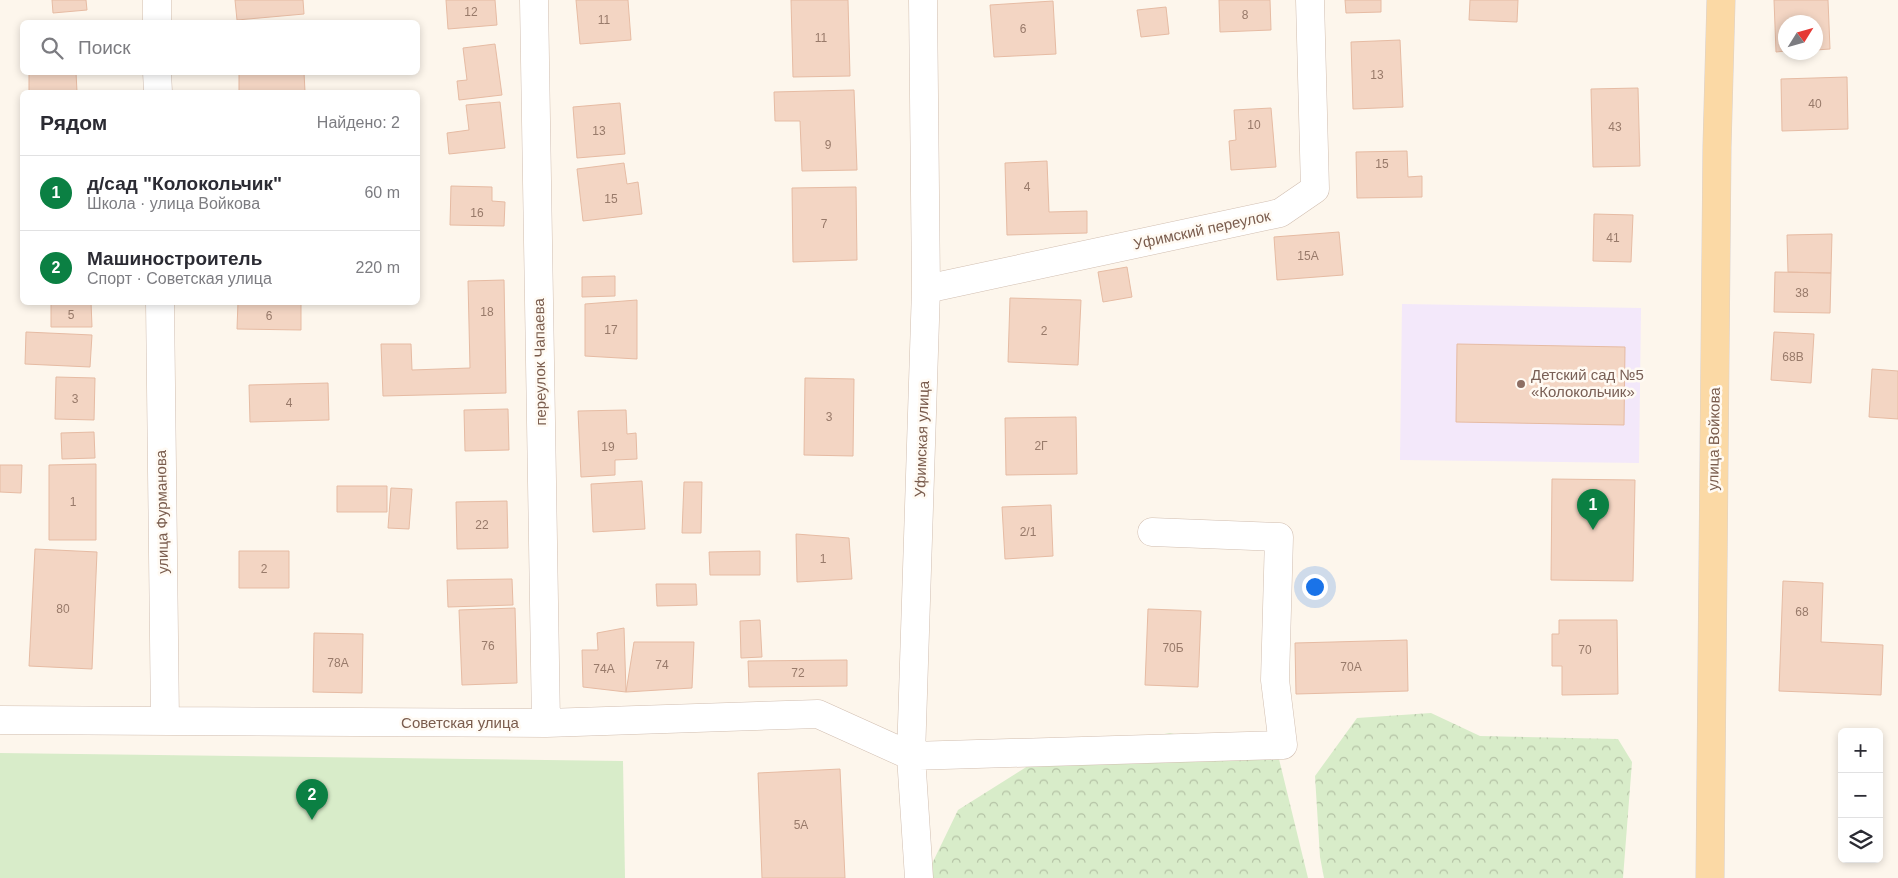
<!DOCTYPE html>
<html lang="ru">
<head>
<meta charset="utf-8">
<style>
  :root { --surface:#fff; --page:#f2f2f3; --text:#2b2b33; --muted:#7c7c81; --line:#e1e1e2; --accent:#0b8043 }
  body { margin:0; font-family:Helvetica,sans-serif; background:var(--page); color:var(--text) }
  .controls { position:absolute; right:15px; bottom:15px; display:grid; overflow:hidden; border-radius:8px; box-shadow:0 2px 8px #0003 }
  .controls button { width:45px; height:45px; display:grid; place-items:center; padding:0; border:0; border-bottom:1px solid var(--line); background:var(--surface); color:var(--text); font:25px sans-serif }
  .compass { position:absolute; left:1778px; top:15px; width:45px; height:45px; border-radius:50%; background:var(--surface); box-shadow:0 2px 8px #0003; rotate:53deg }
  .you { position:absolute; left:1314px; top:586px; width:18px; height:18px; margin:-12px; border:4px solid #fff; border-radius:50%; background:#1a73e8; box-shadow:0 0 0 8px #1a73e833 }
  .badge { display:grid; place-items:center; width:32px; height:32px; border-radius:50%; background:var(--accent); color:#fff; font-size:16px; font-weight:700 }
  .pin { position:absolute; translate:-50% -41px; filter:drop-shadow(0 1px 2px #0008) }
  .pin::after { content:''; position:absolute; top:26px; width:18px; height:15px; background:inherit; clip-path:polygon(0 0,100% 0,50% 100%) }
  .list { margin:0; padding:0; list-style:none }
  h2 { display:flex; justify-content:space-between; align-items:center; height:65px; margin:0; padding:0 20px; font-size:21px }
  h2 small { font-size:16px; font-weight:400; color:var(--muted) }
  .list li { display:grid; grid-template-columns:32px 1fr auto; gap:15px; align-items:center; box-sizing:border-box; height:75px; padding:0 20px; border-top:1px solid var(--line) }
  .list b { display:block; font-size:19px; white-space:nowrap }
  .list p { margin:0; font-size:16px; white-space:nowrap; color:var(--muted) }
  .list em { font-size:16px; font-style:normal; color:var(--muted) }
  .icon { flex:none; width:28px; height:28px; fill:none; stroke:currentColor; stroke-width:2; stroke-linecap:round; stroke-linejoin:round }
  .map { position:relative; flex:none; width:1898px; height:878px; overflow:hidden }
  .search { position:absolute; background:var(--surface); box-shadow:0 2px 8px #0003; left:20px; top:20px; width:400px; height:55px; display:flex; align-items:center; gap:12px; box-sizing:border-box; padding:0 18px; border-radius:8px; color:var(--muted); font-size:19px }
  .panel { position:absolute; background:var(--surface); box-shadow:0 2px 8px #0003; left:20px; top:90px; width:400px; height:215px; border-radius:8px }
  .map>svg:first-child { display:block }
  .education { fill:#f3e8fa }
  .forest { fill:url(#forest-crowns) }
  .park { fill:#d8ecc9 }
  .building { fill:#f3d5c3; stroke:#e6bba3 }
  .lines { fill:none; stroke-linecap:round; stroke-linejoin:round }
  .minor-casing { stroke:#d1beb0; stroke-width:29 }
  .major-casing { stroke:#dad1cd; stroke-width:29 }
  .minor { stroke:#fff; stroke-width:28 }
  .major { stroke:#fbd9a5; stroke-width:28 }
  .education-dot { fill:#8d6e63; stroke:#fffaf3; stroke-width:2 }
  .labels { text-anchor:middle; stroke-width:5; stroke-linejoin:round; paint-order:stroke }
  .number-label { font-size:12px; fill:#987a6a }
  .street-label { font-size:15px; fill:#7a5c4d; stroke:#fffaf3 }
  .education-label { font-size:15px; fill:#785e54; stroke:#fffaf3; text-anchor:start }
</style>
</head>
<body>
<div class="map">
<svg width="1898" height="878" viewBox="0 0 1898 878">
  <defs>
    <pattern id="forest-crowns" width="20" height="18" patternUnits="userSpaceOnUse" patternTransform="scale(1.25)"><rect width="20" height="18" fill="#d8ecc9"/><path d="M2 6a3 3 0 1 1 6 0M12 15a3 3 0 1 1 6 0" fill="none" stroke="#b4c2a5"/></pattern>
  </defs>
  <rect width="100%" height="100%" fill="#fdf6ec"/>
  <path class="education" d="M1402,304L1641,308L1639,463L1400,460Z"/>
  <path class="forest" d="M1431,713L1480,736L1618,739L1632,762L1623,878H1324L1320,857L1315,776L1357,718Z
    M1170,733L1279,759L1308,878H928V872L958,810L1047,754Z"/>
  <path class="park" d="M0,753L623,761L625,878H0Z"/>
  <path class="building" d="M52,0H86L87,10L53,13Z
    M235,0H303L304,14L237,20Z
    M446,0H495L497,25L448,29Z
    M576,0H628L631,40L580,44Z
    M791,0H848L850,76L793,77Z
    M1219,0H1270L1271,30L1220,32Z
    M1345,0H1381V12L1346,13Z
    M1470,0H1518L1517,22L1469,20Z
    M1774,0H1828L1830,49L1816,50V22H1786V51L1776,52Z
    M1053,1L1056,54L994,57L990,5Z
    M1166,7L1169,34L1141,37L1137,10Z
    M1400,40L1403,107L1353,109L1351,42Z
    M495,44L502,95L459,100L457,81L467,80L463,48Z
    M29,72H76L77,92H29Z
    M304,72L305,92H239V73Z
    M1847,77L1848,129L1782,131L1781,79Z
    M1638,88L1640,166L1593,167L1591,89Z
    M854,90L857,170L802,171L800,121H775L774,92Z
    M500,102L505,148L449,154L447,133L469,130L466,105Z
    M620,103L625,154L577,158L573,107Z
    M1271,108L1276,167L1231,170L1229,141L1236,140L1234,110Z
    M1407,151L1408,177L1422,176V197L1357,198L1356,152Z
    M1047,161L1049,212L1087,211V233L1007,235L1005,163Z
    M624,163L627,184L638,182L642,214L583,221L577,169Z
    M451,186L492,187V201L505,202L504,226L450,225Z
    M856,187L857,260L793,262L792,188Z
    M1594,214L1633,215L1631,262L1593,261Z
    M1339,232L1343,275L1277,280L1274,237Z
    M1832,234L1831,273L1788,272L1787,235Z
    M1127,267L1132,297L1103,302L1098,272Z
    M1775,272L1831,273L1830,313L1774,312Z
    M615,276V296L582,297V277Z
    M504,280L506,393L383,396L381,344H411L412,370L470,368L468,281Z
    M1010,298L1081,300L1078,365L1008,362Z
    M637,300V359L585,356V304Z
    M51,302H91L92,327H51Z
    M238,302H301V330L237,329Z
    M26,332L92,335L90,367L25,364Z
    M1774,332L1814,334L1811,383L1771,380Z
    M1457,344L1625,347L1624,425L1456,422Z
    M1872,369L1898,371V419L1869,417Z
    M56,377L95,378L94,420L55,419Z
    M805,378L854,379L853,456L804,455Z
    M328,383L329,420L250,422L249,385Z
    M508,409L509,450L465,451L464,410Z
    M626,410L627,434L636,433L637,459L615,460V475L581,477L578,411Z
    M1076,417L1077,474L1006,475L1005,418Z
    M94,432L95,458L62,459L61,433Z
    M96,464V540H49V465Z
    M0,465H22L21,493L0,492Z
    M1552,479L1635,480L1633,581L1551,580Z
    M642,481L645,529L593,532L591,484Z
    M684,482H702L701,533H682Z
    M337,486H387V512H337Z
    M391,488L412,489L409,529L388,528Z
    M507,501L508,548L457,549L456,502Z
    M1051,505L1053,556L1005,559L1002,507Z
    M796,534L849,538L852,579L797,582Z
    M35,549L97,552L92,669L29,666Z
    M239,551H289V588H239Z
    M760,551V575H710L709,552Z
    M512,579L513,605L448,607L447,580Z
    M1783,581L1823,583L1821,642L1883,645L1881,695L1779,691Z
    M656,584H696L697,605L657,606Z
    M515,608L517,683L462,685L459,610Z
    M1148,609L1201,611L1198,687L1145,685Z
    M760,620L762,657L741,658L740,621Z
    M1559,620H1617L1618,694L1562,695V666H1552V634H1559Z
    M624,628L626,692L583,687L582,650H598L597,633Z
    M314,633L363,634L362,693L313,692Z
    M1407,640L1408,691L1296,694L1295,643Z
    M634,642H694L692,688L626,692Z
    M847,660V686L749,687L748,661Z
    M840,769L845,878H762L758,773Z"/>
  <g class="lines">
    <g class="minor-casing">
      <path id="minor" d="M157,0V22
        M534,0L546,723
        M157,72L158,92
        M926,289L1280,213L1315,189L1310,0
        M160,302L165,721
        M0,720L546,723L818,714L911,756L1283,745L1275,680L1279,537L1152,532
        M919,878L911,756L926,289L923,0"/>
    </g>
    <g class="major-casing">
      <path id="major" d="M1710,878L1717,147L1721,0"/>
    </g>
    <use href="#minor" class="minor"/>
    <use href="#major" class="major"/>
  </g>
  <circle class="education-dot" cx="1521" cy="384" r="5"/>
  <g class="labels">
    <g class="number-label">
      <text x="471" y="16">12</text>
      <text x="1245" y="19">8</text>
      <text x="604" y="24">11</text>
      <text x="1023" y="33">6</text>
      <text x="821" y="42">11</text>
      <text x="1377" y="79">13</text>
      <text x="1815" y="108">40</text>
      <text x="1254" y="129">10</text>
      <text x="1615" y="131">43</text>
      <text x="599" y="135">13</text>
      <text x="828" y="149">9</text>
      <text x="1382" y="168">15</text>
      <text x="1027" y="191">4</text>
      <text x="611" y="203">15</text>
      <text x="477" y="217">16</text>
      <text x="824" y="228">7</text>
      <text x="1613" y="242">41</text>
      <text x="1308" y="260">15А</text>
      <text x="1802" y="297">38</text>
      <text x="487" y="316">18</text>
      <text x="71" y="319">5</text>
      <text x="269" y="320">6</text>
      <text x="611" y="334">17</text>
      <text x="1044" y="335">2</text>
      <text x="1793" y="361">68В</text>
      <text x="75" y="403">3</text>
      <text x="289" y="407">4</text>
      <text x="829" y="421">3</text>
      <text x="1041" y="450">2Г</text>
      <text x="608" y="451">19</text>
      <text x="73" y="506">1</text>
      <text x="482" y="529">22</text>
      <text x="1028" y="536">2/1</text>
      <text x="823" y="563">1</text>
      <text x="264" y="573">2</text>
      <text x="63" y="613">80</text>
      <text x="1802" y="616">68</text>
      <text x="488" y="650">76</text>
      <text x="1173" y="652">70Б</text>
      <text x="1585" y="654">70</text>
      <text x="338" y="667">78А</text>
      <text x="662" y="669">74</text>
      <text x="1351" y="671">70А</text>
      <text x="604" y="673">74А</text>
      <text x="798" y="677">72</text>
      <text x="801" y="829">5А</text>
    </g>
    <g class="street-label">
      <text transform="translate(1202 230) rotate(-12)" y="5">Уфимский переулок</text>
      <text transform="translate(540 362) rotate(-91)" y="5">переулок Чапаева</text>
      <text transform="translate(922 439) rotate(-88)" y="5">Уфимская улица</text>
      <text transform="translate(1714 439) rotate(-89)" y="5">улица Войкова</text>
      <text transform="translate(162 512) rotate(-91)" y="5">улица Фурманова</text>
      <text x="460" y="728">Советская улица</text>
    </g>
    <g class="education-label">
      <text x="1531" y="380">Детский сад №5<tspan x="1531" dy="17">«Колокольчик»</tspan></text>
    </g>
  </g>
</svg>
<div class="controls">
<button>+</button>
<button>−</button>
<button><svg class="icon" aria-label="layers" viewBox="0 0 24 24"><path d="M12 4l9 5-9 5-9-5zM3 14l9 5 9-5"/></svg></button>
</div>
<svg class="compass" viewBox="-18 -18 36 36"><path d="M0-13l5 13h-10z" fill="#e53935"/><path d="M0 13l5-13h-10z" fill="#7c7c81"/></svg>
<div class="you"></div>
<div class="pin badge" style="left:1593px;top:530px">1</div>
<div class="pin badge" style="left:312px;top:820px">2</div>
<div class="search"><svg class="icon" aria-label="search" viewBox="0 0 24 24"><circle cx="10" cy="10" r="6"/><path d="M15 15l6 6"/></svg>Поиск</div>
<section class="panel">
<h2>Рядом<small>Найдено: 2</small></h2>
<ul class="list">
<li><span class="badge">1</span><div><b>д/сад &quot;Колокольчик&quot;</b><p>Школа · улица Войкова</p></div><em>60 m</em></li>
<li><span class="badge">2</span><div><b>Машиностроитель</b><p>Спорт · Советская улица</p></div><em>220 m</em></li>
</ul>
</section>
</div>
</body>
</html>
